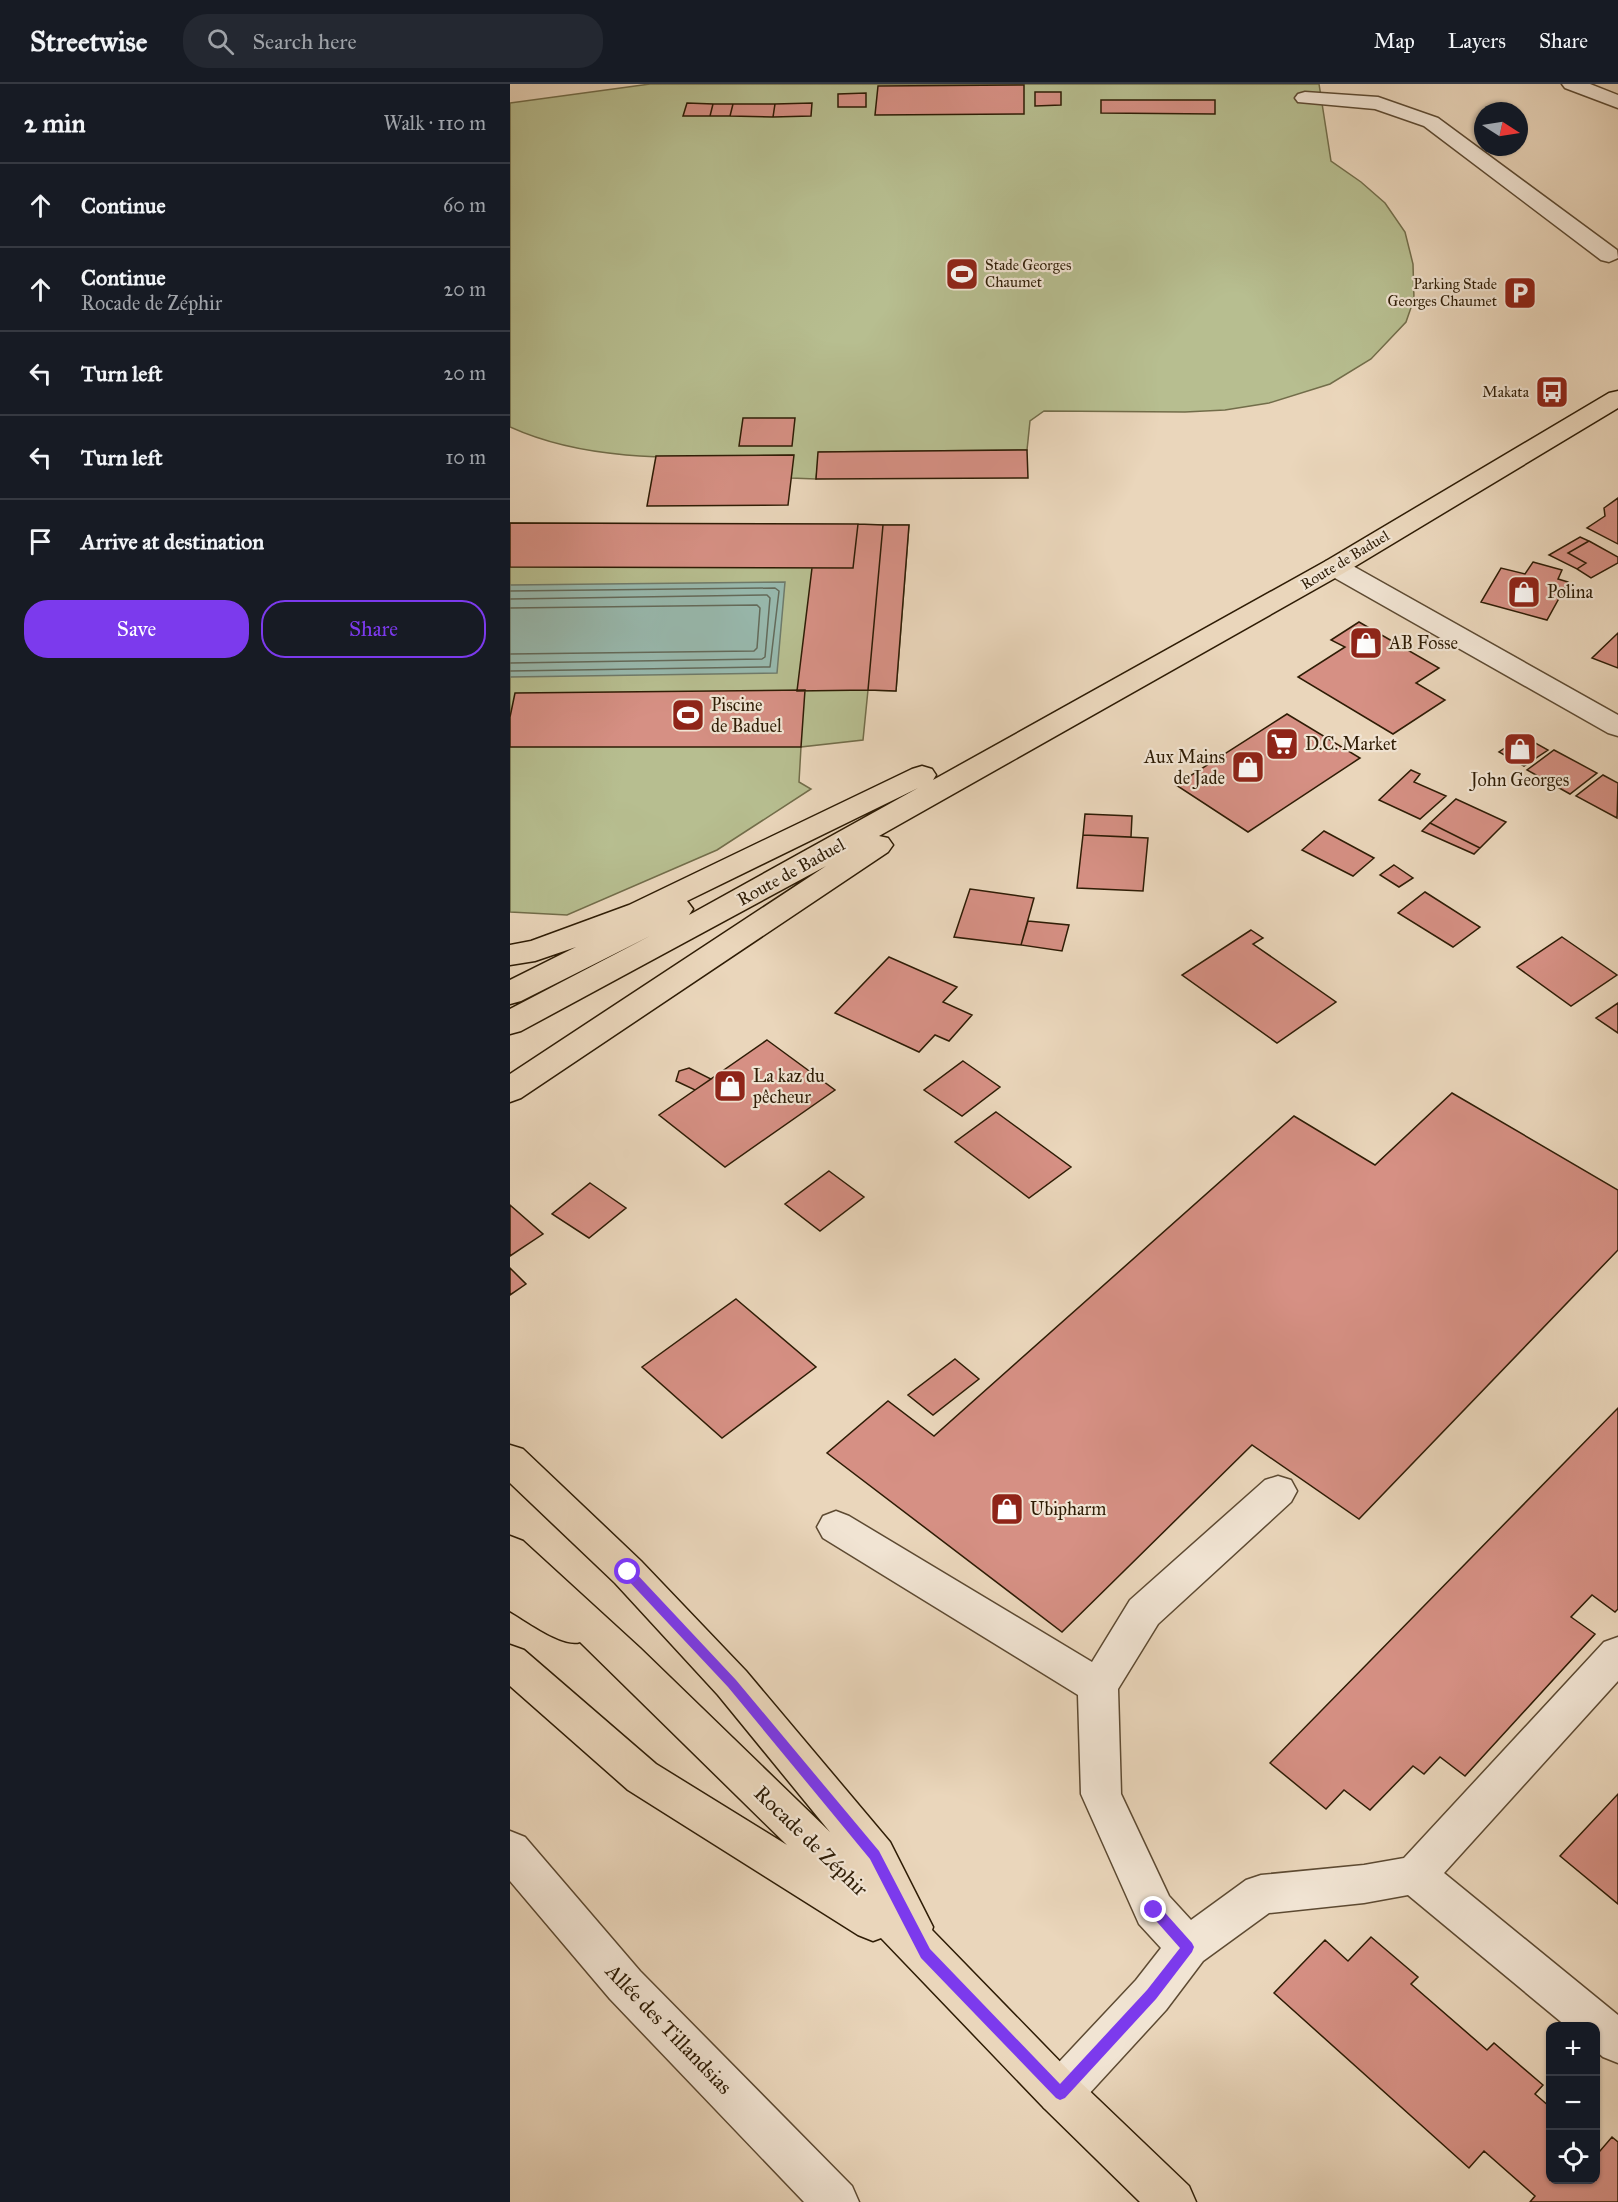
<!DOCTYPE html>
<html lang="en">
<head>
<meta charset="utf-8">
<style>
  :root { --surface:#171b24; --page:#242831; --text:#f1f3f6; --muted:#9ea1a6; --line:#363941; --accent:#7c3aed }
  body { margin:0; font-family:"IM FELL Great Primer",serif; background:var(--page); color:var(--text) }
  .controls { position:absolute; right:18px; bottom:18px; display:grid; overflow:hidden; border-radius:12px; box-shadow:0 2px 4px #0004 }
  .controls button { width:54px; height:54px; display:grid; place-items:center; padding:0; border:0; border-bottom:2px solid var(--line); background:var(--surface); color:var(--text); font:30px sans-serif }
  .compass { position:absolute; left:964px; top:18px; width:54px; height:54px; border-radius:50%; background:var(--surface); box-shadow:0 2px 4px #0004; rotate:102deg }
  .stop { position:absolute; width:18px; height:18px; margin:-14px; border:4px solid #7c3aed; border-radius:50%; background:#fff }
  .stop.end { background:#7c3aed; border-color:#fff; box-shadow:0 2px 6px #0008 }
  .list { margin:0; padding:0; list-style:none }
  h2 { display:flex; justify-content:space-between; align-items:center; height:78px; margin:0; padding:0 24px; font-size:26px }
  h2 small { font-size:20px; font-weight:400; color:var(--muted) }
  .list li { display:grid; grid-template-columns:39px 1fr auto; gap:18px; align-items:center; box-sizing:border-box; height:84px; padding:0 24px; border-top:2px solid var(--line) }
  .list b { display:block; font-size:22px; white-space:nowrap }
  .list p { margin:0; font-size:20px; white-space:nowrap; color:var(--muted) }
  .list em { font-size:20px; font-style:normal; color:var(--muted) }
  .actions { display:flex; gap:12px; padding:18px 24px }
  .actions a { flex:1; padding:14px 0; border:2px solid var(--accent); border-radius:24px; text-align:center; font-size:21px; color:var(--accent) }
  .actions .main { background:var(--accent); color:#fff }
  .icon { flex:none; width:33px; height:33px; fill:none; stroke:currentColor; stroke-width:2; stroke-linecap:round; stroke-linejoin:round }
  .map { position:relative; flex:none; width:1108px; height:2118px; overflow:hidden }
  header { display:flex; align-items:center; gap:36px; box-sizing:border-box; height:84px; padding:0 30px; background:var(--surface); border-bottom:2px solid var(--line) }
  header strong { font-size:28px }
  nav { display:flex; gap:33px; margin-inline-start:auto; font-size:21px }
  .search { width:420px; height:54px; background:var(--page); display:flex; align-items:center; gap:15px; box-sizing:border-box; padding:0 21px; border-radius:24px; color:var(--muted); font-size:22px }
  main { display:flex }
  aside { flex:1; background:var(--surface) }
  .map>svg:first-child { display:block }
  .green { fill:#b7be90; stroke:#726d4a; stroke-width:1.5 }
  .water { fill:#98b9ae; stroke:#6e7a6a; stroke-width:1.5 }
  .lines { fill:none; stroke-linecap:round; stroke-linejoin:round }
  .shore { stroke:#636a5a; stroke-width:1.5 }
  .building { fill:#d69084; stroke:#2e1c05; stroke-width:1.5 }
  .minor-casing { stroke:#5d4a32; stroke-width:3 }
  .major-casing { stroke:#2e1c05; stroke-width:3 }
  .minor { fill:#f1e4d3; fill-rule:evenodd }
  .major { fill:#ead6bb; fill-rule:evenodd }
  .route { fill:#7c3aed }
  .labels { text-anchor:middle; stroke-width:4.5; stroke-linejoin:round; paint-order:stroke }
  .far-poi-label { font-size:15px; fill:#2e1c05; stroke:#f1e4d3; text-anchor:end }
  .far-street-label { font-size:15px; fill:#2e1c05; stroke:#f1e4d3 }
  .poi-label { font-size:18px; fill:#2e1c05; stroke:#f1e4d3; text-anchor:start }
  .street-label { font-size:18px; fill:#2e1c05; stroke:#f1e4d3 }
  .near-street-label { font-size:21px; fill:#2e1c05; stroke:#f1e4d3 }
</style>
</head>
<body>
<header>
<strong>Streetwise</strong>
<div class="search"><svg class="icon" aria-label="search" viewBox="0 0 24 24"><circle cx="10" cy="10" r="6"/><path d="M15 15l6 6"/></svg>Search here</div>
<nav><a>Map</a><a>Layers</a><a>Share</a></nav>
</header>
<main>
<aside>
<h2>2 min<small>Walk · 110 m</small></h2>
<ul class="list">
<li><svg class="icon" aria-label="ahead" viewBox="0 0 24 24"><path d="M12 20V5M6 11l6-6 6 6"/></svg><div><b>Continue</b></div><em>60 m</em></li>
<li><svg class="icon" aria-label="ahead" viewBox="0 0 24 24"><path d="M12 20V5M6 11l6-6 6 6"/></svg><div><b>Continue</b><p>Rocade de Zéphir</p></div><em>20 m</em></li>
<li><svg class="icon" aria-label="left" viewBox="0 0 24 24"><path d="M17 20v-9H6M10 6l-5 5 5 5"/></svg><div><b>Turn left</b></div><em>20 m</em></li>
<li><svg class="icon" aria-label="left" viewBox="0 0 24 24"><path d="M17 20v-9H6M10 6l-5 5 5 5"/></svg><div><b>Turn left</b></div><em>10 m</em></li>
<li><svg class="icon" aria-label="arrive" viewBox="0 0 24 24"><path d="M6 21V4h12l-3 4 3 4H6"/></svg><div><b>Arrive at destination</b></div></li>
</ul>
<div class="actions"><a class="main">Save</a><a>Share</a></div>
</aside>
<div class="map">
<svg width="1108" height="2118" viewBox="0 0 1108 2118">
  <rect width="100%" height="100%" fill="#ead6bb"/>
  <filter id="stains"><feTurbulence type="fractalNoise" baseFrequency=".00333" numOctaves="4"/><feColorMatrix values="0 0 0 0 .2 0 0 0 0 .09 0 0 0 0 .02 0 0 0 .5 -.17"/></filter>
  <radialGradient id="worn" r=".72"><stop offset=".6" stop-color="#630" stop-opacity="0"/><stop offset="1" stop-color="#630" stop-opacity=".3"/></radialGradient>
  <path class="green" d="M140,0H809L821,77L851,98L875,119L895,148L903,180L904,215L896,238L861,275L820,300L759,319L715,326L675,328L534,327L520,337L517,366L309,368L306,395L281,394L283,371C189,372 88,383 0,343V19Z
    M0,439L399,441L386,607L358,606L353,656L291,663L289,698L301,705L207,766L57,831L0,828Z"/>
  <path class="water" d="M275,498L267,589L0,593V501Z"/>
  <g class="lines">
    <path class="shore" d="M0,507L265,504L269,507L260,583L0,587
      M0,515L257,511L260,514L255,573L252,575L0,579
      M0,524L247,521L250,524L247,564L244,567L0,570"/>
  </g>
  <path class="building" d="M514,1V30L365,31L368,2Z
    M525,8H551V21L525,22Z
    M356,9V23H328V10Z
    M591,16H705V30L591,29Z
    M177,19L203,20L200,32H173Z
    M302,19L301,32L263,33L265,20Z
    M203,20H223L220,32H200Z
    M223,20H265L263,33L220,32Z
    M233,334H285L282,362H229Z
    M517,366L518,394L306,395L308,368Z
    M284,371L278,421L137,422L146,372Z
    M1108,414V460L1077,444L1095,432L1094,424Z
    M0,439L348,440L343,484L0,483Z
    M348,440L373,441L358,606L287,607L302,484H343Z
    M373,441H399L386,607L358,606Z
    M1070,453L1079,457L1058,469L1076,479L1067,485L1039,471Z
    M1079,457L1108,473V479L1081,494L1067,485L1076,479L1058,469Z
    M1023,478L1052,486L1048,495L1058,498L1037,536L971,518L991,484L1015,490Z
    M849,538L929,584L906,599L935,616L883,650L788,593L835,563L821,556Z
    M1108,549V584L1082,574Z
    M295,606L291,663H0V633L5,609Z
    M777,630L850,674L738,748L666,701Z
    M1013,652L1038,666L1014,682L989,668Z
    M1044,666L1087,689L1060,710L1017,686Z
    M901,686L910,690L904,698L936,712L910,735L869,716Z
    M1093,691L1108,699L1107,734L1066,712Z
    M946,715L996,738L970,764L920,739Z
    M575,730L622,732L621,753L573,751Z
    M920,739L970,764L964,770L912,747Z
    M814,747L864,774L843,792L792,766Z
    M573,751L638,754L633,807L567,804Z
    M884,781L903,794L889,803L870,791Z
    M460,805L524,814L511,861L444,853Z
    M915,808L970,843L943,863L888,829Z
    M518,837L559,841L552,867L511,861Z
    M741,846L753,854L743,860L826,918L767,959L672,891Z
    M1052,853L1107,891L1061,922L1007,883Z
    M379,873L447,903L433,918L462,931L439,957L425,951L409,968L325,929Z
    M1108,919V949L1086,934Z
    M257,956L325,1006L215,1083L149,1031Z
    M453,977L490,1003L452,1032L414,1006Z
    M179,984L201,995L185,1006L166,997L169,987Z
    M942,1009L1108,1106V1166L849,1435L742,1361L552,1548L317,1369L378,1317L424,1352L784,1032L865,1081Z
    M486,1028L561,1083L519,1114L445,1058Z
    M319,1087L354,1113L310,1147L275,1120Z
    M80,1099L116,1124L79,1154L42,1130Z
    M0,1121L33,1150L0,1172Z
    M0,1184L16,1200L0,1211Z
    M226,1215L306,1283L212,1354L132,1283Z
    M445,1275L469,1295L423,1331L398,1311Z
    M1108,1324V1525L1105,1528L1082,1511L1061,1533L1085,1550L955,1692L930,1673L914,1690L903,1682L860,1726L834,1706L816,1725L760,1679Z
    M1108,1710V1820L1050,1772Z
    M861,1853L908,1893L901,1900L977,1966L984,1959L1033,2001L1025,2010L1040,2023V2096H1086V2063L1090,2067L1102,2053L1108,2058V2118H1020L1025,2112L974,2067L959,2084L764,1909L815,1856L838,1877Z"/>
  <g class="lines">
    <g class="minor-casing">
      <path id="minor" d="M1052,0H1080L1108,11V24L1055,4Z
        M795,8L868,13L928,34L1107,166L1108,174L1099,178L1091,176L914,42L865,25L788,18L785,14L788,10Z
        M825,475L834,477L1108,631V652L1098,649L816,489L812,483L816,477Z
        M768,1392L781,1396L787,1407L781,1418L648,1540L608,1605L611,1710L659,1812L681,1836L736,1796L751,1791L854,1781L894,1774L1094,1558L1108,1553V1597L934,1789L1108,1931V1979L1093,1973L1086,1967V1942H1056L898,1811L854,1819L759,1829L693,1877L656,1926L566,2024L550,2031L534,2024L528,2009L534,1994L626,1896L651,1864L629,1840L571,1710L568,1611L313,1454L307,1443L313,1432L326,1427L339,1432L582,1578L620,1516L755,1396Z
        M0,1747L15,1753L130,1887L342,2102L349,2118H294L100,1915L0,1797Z"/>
    </g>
    <g class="major-casing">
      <path id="major" d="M1108,307V324L834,489L369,752L378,754L383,761L378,768L11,1014L0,1018V990L316,782L11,947L0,950V925L140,852L11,917L0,920V896L66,863L25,877L0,881V861L21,857L119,821L402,685L412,682L422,685L426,691L423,696L816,477L1099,309ZM408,704L179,831L183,825L177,817Z
        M0,1361L13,1365L131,1477L236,1587L380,1758L423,1843L422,1846L566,1994L679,2102L686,2118H630L534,2024L371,1854L363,1857L348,1851L118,1706L0,1602V1561L14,1566L146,1680L277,1761L70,1558C53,1564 16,1536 0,1527V1452L13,1457L130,1564L320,1748L208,1611L105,1499L0,1399Z"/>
    </g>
    <use href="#minor" class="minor"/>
    <use href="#major" class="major"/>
  </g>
  <path class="route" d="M118,1484L122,1485L226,1596L369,1767L420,1865L550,2000L637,1906L670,1864L640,1830L638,1826L640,1822H649L682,1859L684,1863L682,1868L646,1915L555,2014L550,2016L546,2014L411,1874L360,1775L218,1603L114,1492L113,1488Z"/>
  <defs>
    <g id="stadium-square" transform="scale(1.725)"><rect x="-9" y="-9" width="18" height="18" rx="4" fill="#8f2418" stroke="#f1e4d3"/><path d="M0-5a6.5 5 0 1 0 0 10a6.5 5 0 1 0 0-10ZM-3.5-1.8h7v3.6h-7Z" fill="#fff"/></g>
    <g id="parking-square" transform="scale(1.725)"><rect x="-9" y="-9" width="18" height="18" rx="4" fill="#8f2418" stroke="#f1e4d3"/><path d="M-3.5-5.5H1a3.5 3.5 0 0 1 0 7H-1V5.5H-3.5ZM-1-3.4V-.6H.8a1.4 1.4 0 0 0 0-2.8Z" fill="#fff"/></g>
    <g id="bus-square" transform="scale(1.725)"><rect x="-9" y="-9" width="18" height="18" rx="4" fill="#8f2418" stroke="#f1e4d3"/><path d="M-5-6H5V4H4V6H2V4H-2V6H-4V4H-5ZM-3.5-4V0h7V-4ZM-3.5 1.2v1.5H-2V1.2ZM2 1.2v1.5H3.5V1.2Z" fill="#fff"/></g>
    <g id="shop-square" transform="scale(1.725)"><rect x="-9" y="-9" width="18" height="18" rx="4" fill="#8f2418" stroke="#f1e4d3"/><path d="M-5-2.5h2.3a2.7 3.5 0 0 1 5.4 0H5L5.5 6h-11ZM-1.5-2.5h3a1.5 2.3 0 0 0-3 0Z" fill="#fff"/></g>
    <g id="supermarket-square" transform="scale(1.725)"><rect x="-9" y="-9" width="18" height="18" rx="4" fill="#8f2418" stroke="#f1e4d3"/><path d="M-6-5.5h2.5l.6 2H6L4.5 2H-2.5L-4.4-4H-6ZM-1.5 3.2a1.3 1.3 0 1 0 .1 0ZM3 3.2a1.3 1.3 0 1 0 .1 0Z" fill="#fff"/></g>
  </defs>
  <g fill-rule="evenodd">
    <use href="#stadium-square" x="452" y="190"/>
    <use href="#parking-square" x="1010" y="209"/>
    <use href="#bus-square" x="1042" y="308"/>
    <use href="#shop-square" x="1014" y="508"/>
    <use href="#shop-square" x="856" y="559"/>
    <use href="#stadium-square" x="178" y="631"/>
    <use href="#supermarket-square" x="772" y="660"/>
    <use href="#shop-square" x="1010" y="665"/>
    <use href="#shop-square" x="738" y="683"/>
    <use href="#shop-square" x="220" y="1002"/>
    <use href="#shop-square" x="497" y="1425"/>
  </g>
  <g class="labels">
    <g class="far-poi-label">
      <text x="475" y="186" text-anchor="start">Stade Georges<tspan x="475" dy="17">Chaumet</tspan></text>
      <text x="987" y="205">Parking Stade<tspan x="987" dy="17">Georges Chaumet</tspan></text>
      <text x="1019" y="313">Makata</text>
    </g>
    <g class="far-street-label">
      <text transform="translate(835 476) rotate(-31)" y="5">Route de Baduel</text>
    </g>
    <g class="poi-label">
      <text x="1037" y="514">Polina</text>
      <text x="879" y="565">AB Fosse</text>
      <text x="201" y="627">Piscine<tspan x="201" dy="21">de Baduel</tspan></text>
      <text x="795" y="666">D.C. Market</text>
      <text x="715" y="679" text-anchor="end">Aux Mains<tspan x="715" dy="21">de Jade</tspan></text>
      <text x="1010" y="702" text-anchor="middle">John Georges</text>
      <text x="243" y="998">La kaz du<tspan x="243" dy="21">pêcheur</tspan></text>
      <text x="520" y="1431">Ubipharm</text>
    </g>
    <g class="street-label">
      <text transform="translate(281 788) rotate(-29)" y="6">Route de Baduel</text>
    </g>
    <g class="near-street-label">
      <text transform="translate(301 1757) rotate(44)" y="7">Rocade de Zéphir</text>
      <text transform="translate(159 1945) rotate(46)" y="7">Allée des Tillandsias</text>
    </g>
  </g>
  <rect width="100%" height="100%" filter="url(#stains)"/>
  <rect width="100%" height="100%" fill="url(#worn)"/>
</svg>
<div class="controls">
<button>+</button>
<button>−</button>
<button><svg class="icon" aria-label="locate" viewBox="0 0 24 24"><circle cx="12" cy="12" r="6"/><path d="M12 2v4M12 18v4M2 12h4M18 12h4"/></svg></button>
</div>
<svg class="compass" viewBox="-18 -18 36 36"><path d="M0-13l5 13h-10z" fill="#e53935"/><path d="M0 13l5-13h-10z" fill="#9ea1a6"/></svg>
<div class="stop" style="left:118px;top:1488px"></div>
<div class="stop end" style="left:644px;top:1826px"></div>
</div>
</main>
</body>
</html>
